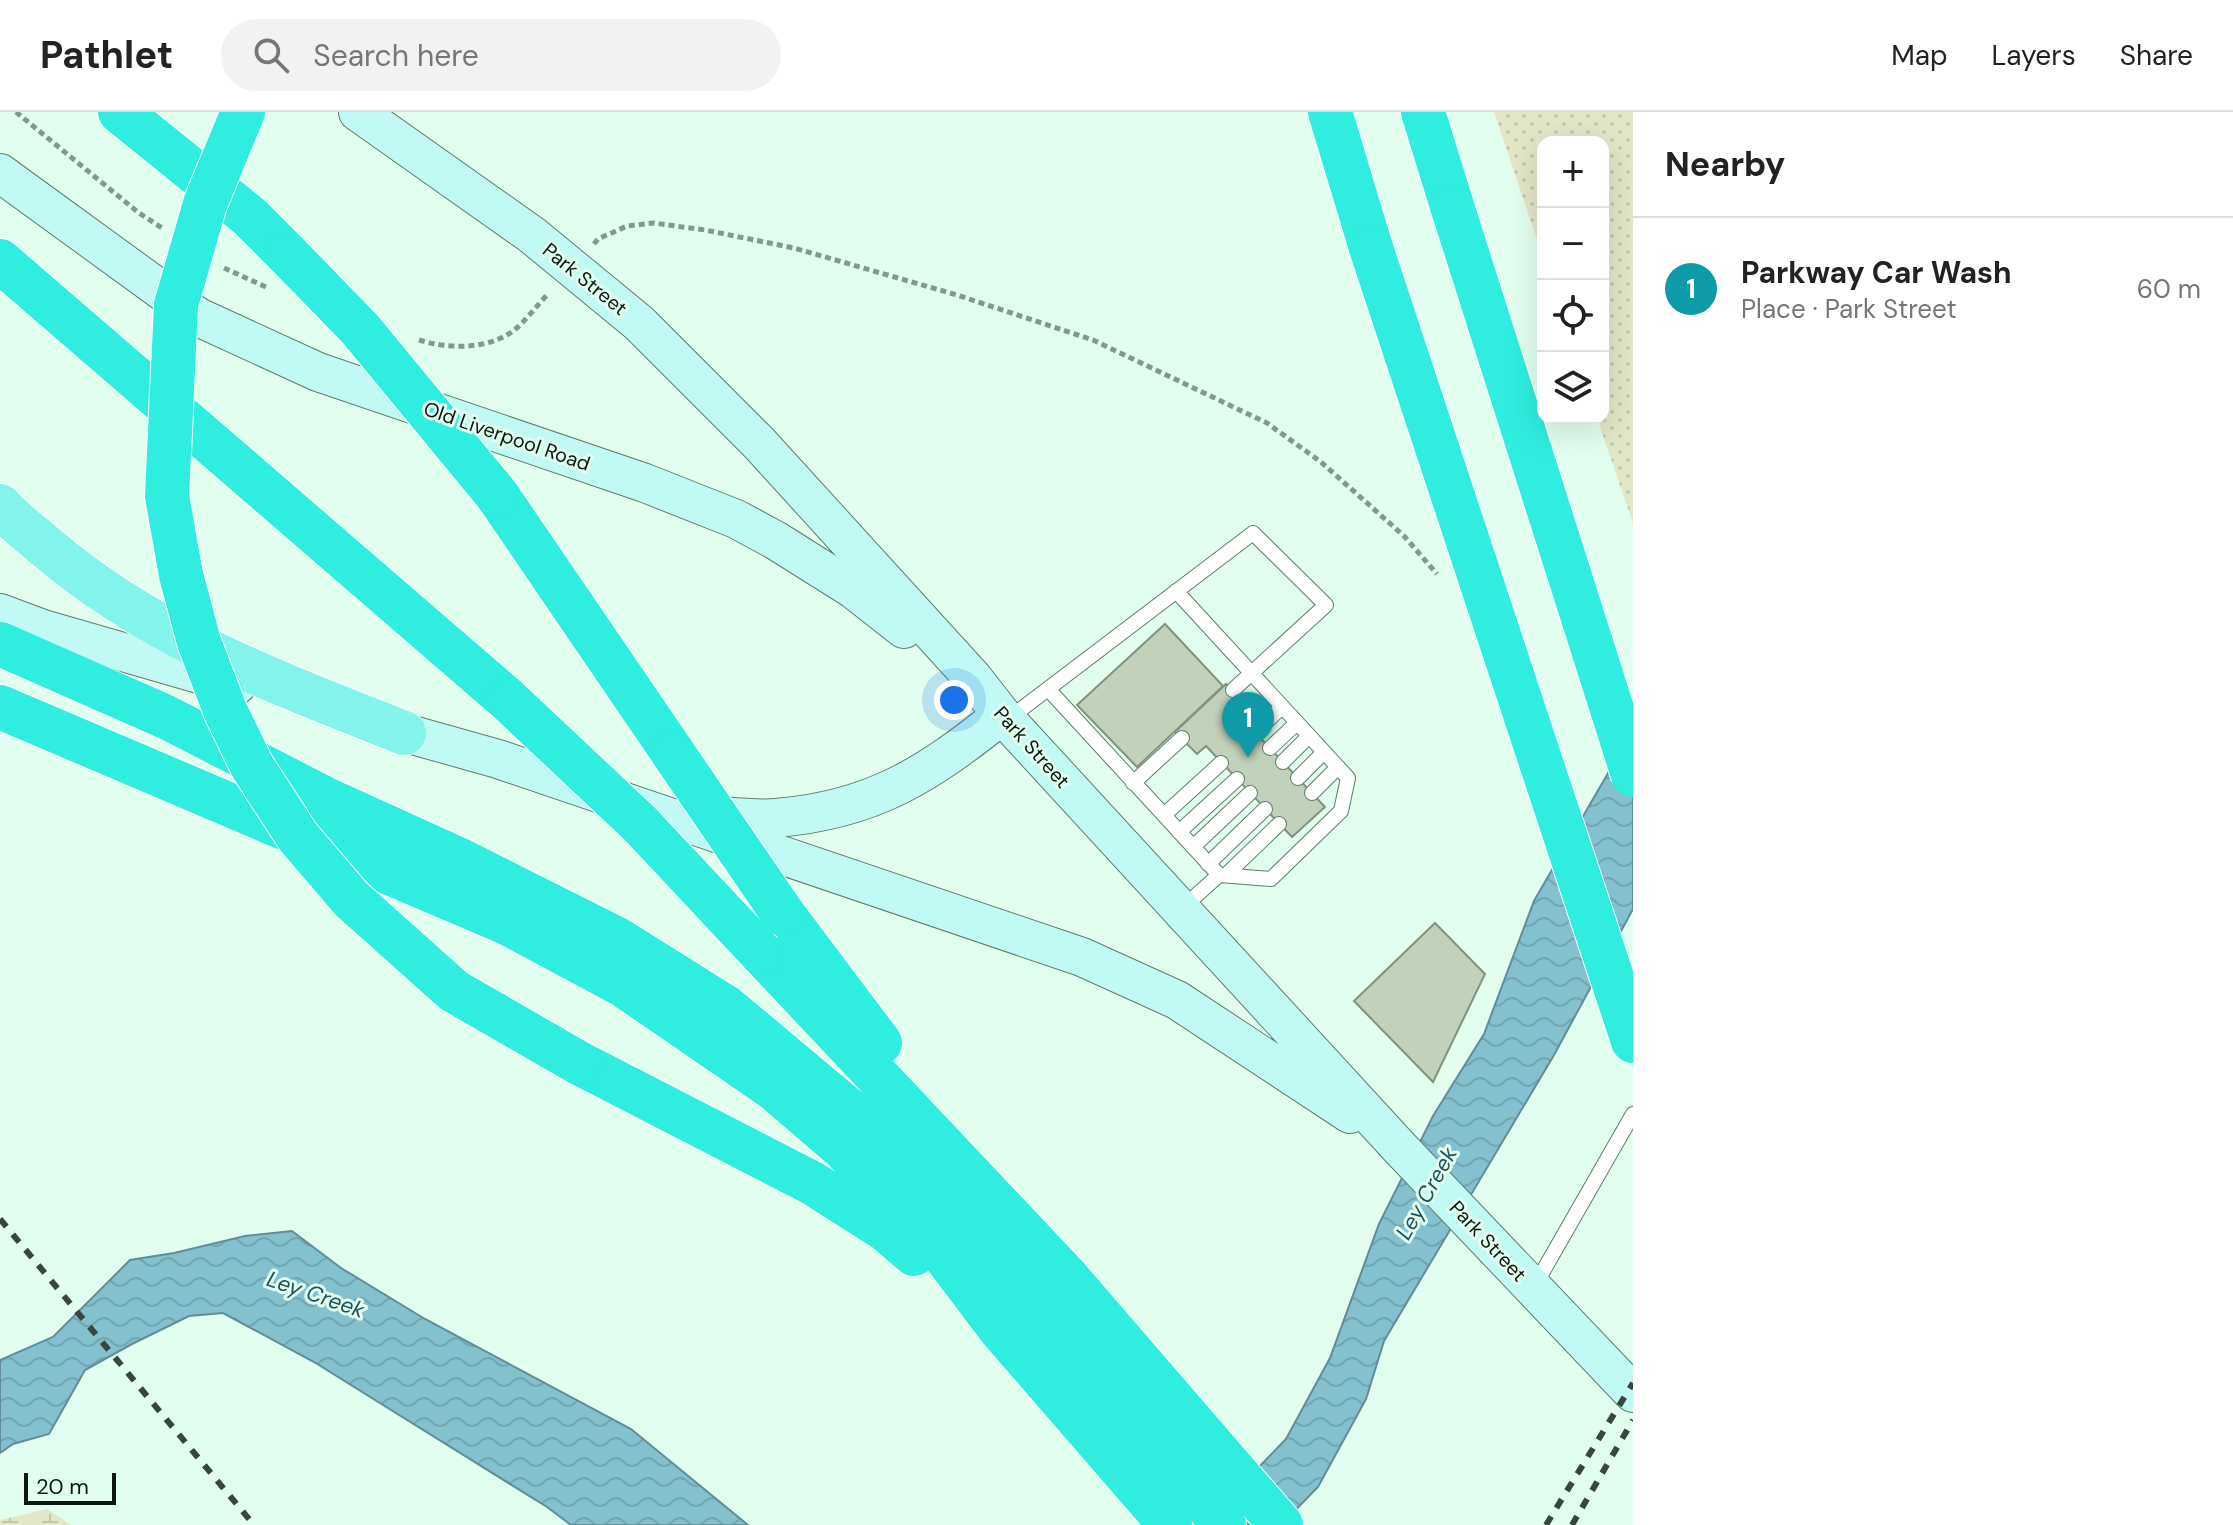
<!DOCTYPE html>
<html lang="en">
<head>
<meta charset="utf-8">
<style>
  :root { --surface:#fff; --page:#f2f2f2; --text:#222; --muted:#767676; --line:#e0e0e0; --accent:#0f766e }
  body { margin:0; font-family:"DM Sans",sans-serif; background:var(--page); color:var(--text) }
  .controls { position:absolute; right:24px; top:24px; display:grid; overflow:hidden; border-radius:16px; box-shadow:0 8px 32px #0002 }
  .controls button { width:72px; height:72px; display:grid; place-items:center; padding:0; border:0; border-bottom:2px solid var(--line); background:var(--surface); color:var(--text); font:40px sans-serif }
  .scale { position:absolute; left:24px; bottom:20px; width:92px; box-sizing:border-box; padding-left:8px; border:4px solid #0d1712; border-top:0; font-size:22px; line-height:28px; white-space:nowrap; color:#0d1712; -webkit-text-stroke:6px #e2feef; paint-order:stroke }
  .you { position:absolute; left:954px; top:588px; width:28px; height:28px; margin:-20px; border:6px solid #fff; border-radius:50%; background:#1a73e8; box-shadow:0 0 0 12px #1a73e833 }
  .badge { display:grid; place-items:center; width:52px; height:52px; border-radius:50%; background:var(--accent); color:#fff; font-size:26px; font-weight:700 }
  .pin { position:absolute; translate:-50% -66px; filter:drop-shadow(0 2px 4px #0008) }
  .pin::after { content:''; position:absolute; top:42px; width:28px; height:24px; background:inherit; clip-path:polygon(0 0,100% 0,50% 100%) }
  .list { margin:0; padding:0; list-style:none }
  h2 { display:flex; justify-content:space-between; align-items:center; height:104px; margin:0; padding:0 32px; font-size:34px }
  h2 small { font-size:26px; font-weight:400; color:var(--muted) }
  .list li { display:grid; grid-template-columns:52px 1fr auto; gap:24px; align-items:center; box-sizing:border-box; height:144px; padding:0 32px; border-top:2px solid var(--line) }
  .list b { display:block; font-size:30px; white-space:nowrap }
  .list p { margin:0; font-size:26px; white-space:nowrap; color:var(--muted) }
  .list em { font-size:26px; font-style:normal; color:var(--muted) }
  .icon { flex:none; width:44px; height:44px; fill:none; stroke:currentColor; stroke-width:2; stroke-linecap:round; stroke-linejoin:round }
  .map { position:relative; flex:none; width:1633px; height:1413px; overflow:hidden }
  header { display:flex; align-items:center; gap:48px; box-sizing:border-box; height:112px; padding:0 40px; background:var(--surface); border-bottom:2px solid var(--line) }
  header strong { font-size:38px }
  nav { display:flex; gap:44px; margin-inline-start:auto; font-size:28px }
  .search { width:560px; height:72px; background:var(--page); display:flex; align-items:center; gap:20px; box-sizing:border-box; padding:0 28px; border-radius:44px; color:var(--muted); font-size:30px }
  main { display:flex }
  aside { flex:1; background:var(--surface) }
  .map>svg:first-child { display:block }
  .grass { fill:url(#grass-dots) }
  .wetland { fill:url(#wetland-marsh) }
  .water { fill:url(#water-waves); stroke:#608e96; stroke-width:2 }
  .building { fill:#c1d1ba; stroke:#82927c; stroke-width:2 }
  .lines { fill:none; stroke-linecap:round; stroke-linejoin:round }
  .lane-casing { stroke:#627c6e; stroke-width:16 }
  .secondary-casing { stroke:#627c6e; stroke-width:40 }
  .primary-casing { stroke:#fff; stroke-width:46 }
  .highway-casing { stroke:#fff; stroke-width:46 }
  .path { stroke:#84988e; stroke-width:5; stroke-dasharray:6 4; stroke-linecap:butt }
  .lane { stroke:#fff; stroke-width:14 }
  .secondary { stroke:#c1faf5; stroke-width:38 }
  .primary { stroke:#82f4ec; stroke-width:44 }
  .highway { stroke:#2feddf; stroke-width:44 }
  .rail { stroke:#39463f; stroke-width:6; stroke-dasharray:10 10; stroke-linecap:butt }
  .highway-bridge-casing { stroke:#fff; stroke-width:46; stroke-linecap:butt }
  .highway-bridge { stroke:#2feddf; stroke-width:44 }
  .labels { text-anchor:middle; stroke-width:6; stroke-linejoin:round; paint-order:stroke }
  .street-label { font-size:20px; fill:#0d1712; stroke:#e2feef }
  .water-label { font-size:22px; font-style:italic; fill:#1f535d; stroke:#e2feef }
</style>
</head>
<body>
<header>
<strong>Pathlet</strong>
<div class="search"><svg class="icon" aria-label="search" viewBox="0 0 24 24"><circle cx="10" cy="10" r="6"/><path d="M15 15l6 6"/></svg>Search here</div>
<nav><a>Map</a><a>Layers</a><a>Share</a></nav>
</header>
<main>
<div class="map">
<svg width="1633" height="1413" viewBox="0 0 1633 1413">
  <defs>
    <pattern id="grass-dots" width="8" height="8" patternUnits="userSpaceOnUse" patternTransform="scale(2)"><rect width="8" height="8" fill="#e3e6c7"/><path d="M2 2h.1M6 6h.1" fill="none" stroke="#c2c5aa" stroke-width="1.8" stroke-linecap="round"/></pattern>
    <pattern id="wetland-marsh" width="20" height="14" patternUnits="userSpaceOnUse" patternTransform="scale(2)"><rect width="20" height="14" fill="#e3e6c7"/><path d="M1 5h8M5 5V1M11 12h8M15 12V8" fill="none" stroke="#c2c5aa"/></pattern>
    <pattern id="water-waves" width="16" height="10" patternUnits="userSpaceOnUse" patternTransform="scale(2)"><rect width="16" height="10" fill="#84c1ce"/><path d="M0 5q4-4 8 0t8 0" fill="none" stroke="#71a5b0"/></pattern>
  </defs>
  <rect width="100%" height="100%" fill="#e2feef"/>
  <path class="grass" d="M1494,0H1633V411L1597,306H1603V30H1543V145Z"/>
  <path class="wetland" d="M47,1397L71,1413H0V1408Z"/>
  <path class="water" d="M1633,618V797L1554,943L1384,1229L1366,1287L1318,1375L1281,1413H1203L1286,1327L1330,1246L1379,1112L1433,1004L1484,922L1534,789Z
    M292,1119L341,1156L425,1207L631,1317L748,1413H571L547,1395L314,1250L223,1201L189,1204L132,1232L85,1258L49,1322L13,1332L0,1341V1248L53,1225L130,1148L174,1141L245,1124Z"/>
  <path class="building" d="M1165,512L1223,574L1137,655L1077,593Z
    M1226,572L1258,605L1249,614L1325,695L1292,725L1206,634L1197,642L1175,620Z
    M1435,811L1485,862L1433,970L1354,889Z"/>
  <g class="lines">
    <g class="lane-casing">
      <path id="lane" d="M1176,479L1348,666L1341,699L1271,767L1219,763
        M1048,577L1219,763L1181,797
        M1007,608L1253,421L1326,493L1233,578
        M1255,620L1282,595
        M1270,636L1297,611
        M1283,650L1309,624
        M1298,666L1324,640
        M1133,671L1182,626
        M1312,681L1338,655
        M1164,703L1221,651
        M1179,720L1237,667
        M1193,735L1250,681
        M1208,752L1265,697
        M1226,763L1279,712
        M1534,1175L1633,1002"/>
    </g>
    <g class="secondary-casing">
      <path id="secondary" d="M358,0L532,123L639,211L759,331L973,566L1002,603L1399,1035L1633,1281
        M0,61L198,205L318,260L645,371L736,407L775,428L853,477L904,517
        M0,501L43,517L237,573
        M377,613L498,647L1082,845L1177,888L1350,1002
        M696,702C722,703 750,708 776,706C874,698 928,662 1002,603"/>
    </g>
    <g class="primary-casing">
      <path id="primary" d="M0,394C13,409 30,421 45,434C149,524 278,571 404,621"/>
    </g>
    <g class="highway-casing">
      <path id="highway" d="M120,0L250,105L287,142
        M1330,0L1371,136
        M1423,0L1452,94
        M0,149L507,587
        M497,383L673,641
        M0,532L166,605L328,688L458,747L617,827L727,896L880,1024L959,1107L1224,1413
        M0,595L507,811L623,873L773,976L843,1036L944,1143L1000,1217L1170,1413
        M783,802L880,931
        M761,841L1065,1163L1281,1413
        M579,951L812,1071L886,1118L914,1142"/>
    </g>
    <path class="path" d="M16,0L139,101L162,116
      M594,132L598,127L627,114L654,111L705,118L794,136L957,183L1093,228L1267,311L1321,350L1404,424L1437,462
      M224,156L266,175
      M419,228C448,237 487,238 513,219C526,209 537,193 549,181"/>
    <use href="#lane" class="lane"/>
    <use href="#secondary" class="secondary"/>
    <use href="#primary" class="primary"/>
    <use href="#highway" class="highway"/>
    <path class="rail" d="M0,1107L254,1413
      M1546,1413L1633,1271
      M1572,1413L1633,1308"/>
    <g class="highway-bridge-casing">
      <path id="highway-bridge" d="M243,0L205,92L176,193L167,384L181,463L199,530L225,598L252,654L298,725L351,787L454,879L579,951
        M1452,94L1633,663
        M1371,136L1633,929
        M287,142L360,217L497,383
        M507,587L640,712L761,841
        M673,641L783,802"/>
    </g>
    <use href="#highway-bridge" class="highway-bridge"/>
  </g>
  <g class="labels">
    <g class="street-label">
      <text transform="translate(585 167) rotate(39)" y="7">Park Street</text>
      <text transform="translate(507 324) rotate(19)" y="7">Old Liverpool Road</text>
      <text transform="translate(1032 635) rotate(48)" y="7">Park Street</text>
      <text transform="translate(1488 1129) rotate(47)" y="7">Park Street</text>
    </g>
    <g class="water-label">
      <text transform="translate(1426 1081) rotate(-61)" y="8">Ley Creek</text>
      <text transform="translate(316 1182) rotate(19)" y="8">Ley Creek</text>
    </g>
  </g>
</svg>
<div class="controls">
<button>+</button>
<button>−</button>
<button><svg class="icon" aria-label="locate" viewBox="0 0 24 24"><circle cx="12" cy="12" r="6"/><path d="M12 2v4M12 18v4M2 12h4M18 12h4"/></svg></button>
<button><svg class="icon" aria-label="layers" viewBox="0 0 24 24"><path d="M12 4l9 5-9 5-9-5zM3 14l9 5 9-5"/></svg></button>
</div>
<div class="scale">20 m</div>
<div class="you"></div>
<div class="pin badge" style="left:1248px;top:646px;background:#0f9aa8">1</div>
</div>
<aside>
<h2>Nearby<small></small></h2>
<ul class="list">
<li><span class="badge" style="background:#0f9aa8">1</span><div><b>Parkway Car Wash</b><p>Place · Park Street</p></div><em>60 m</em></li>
</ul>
</aside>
</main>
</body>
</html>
